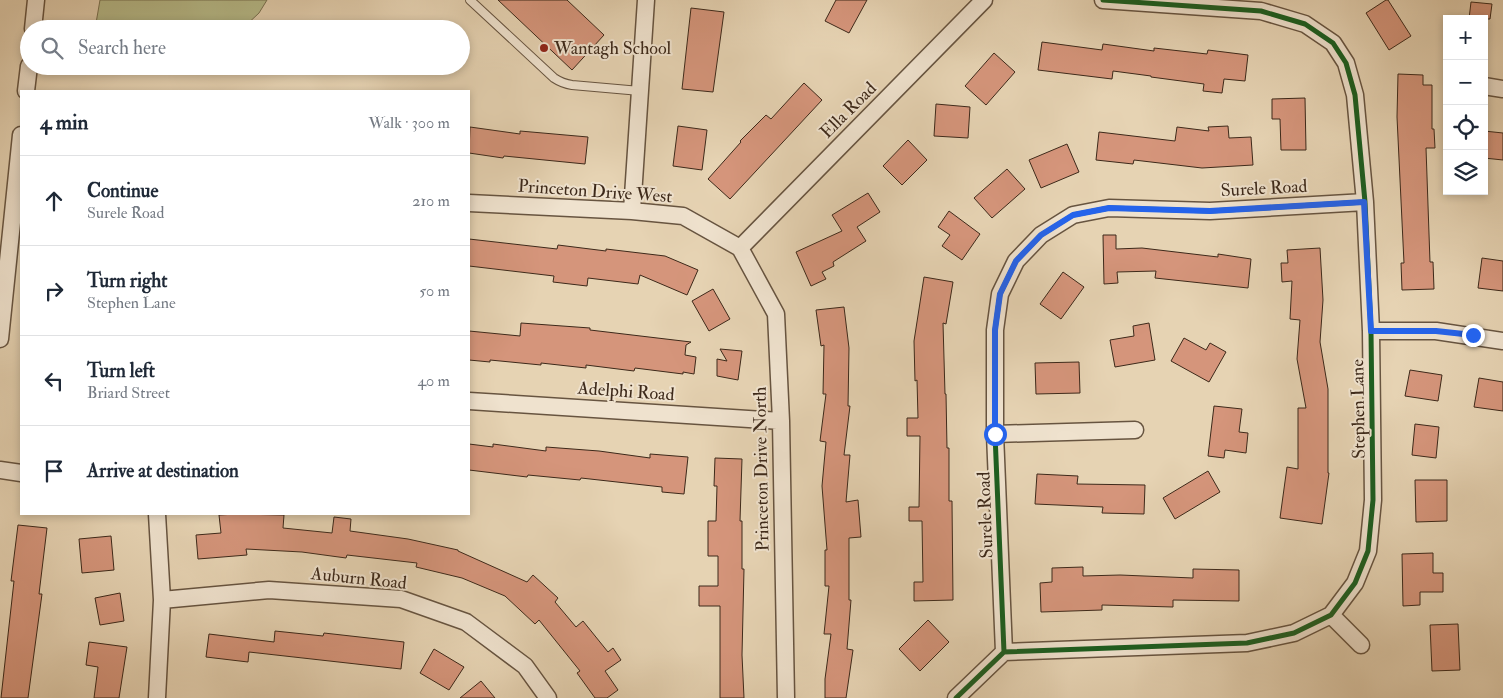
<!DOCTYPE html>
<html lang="en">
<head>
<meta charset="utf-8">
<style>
  :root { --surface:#fff; --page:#f6f6f7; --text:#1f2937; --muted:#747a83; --line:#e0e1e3 }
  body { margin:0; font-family:"IM FELL Double Pica",serif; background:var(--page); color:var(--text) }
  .controls { position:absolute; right:15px; top:15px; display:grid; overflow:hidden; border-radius:0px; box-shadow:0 2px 8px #0003 }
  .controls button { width:45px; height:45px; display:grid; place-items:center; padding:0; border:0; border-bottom:1px solid var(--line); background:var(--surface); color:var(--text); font:25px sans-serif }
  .stop { position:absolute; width:15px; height:15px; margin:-11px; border:4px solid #2563eb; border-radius:50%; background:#fff }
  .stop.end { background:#2563eb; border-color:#fff; box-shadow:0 1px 5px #0008 }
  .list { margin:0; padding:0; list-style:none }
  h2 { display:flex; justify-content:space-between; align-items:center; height:65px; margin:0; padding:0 20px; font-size:21px }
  h2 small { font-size:16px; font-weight:400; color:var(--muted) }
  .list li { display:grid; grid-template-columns:32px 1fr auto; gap:15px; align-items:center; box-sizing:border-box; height:90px; padding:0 20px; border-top:1px solid var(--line) }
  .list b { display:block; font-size:19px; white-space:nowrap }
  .list p { margin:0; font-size:16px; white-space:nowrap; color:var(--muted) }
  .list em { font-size:16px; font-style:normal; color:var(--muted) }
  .icon { flex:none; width:28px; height:28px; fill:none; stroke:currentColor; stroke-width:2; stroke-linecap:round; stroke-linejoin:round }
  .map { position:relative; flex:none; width:1503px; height:698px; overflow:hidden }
  .search { position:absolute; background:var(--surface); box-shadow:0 2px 8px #0003; left:20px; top:20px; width:450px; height:55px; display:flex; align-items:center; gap:12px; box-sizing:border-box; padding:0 18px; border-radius:28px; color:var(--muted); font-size:19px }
  .panel { position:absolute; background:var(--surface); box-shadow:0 2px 8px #0003; left:20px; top:90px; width:450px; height:425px; border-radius:0px }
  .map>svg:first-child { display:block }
  .green { fill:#b7bc8b; stroke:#7a7252 }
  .building { fill:#d5957b; stroke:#3d291a }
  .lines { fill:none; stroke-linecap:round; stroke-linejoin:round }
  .service-casing { stroke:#675440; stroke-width:10 }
  .minor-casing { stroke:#675440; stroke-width:19 }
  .service { stroke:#efe2ce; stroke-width:8 }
  .minor { stroke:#efe2ce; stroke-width:16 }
  .cycleway-casing { stroke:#efe2ce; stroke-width:8 }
  .cycleway { stroke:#1b5e20; stroke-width:5 }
  .route { stroke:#2563eb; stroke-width:6 }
  .poi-dot { fill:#8f2418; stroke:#efe2ce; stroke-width:2 }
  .labels { text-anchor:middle; stroke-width:4; stroke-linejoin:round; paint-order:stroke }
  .poi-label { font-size:18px; fill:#3d291a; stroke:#efe2ce; text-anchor:start }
  .street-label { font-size:18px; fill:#3d291a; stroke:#efe2ce }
</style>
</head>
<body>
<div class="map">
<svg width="1503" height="698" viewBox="0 0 1503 698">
  <rect width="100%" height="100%" fill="#e6d3b3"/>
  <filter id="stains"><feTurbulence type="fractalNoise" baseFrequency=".004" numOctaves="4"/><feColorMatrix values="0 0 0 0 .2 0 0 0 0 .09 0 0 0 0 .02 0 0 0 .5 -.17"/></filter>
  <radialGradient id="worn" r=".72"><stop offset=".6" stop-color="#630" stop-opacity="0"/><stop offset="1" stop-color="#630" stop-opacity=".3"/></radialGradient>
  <path class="green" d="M100,0H267L259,13L242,29H95Z"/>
  <path class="building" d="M498,0H567L604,35L572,70Z
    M836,0H867L849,33L825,21Z
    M1386,0H1388L1411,36L1389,50L1366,13Z
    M1471,2L1492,4L1490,19H1469Z
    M691,8L724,12L713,92L682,89Z
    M1042,42L1102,50L1103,44L1154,51V48L1207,54L1208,50L1248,55L1245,81L1224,79L1222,93L1203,91L1204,84L1151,77V76L1113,71L1112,79L1038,70Z
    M994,53L1015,72L986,105L965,86Z
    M1398,74L1423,75V85H1432V129H1434L1435,148H1426L1430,262H1433L1434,289L1402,290L1401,263H1404L1397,117Z
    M804,83L822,100L730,199L708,179L741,142L740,141L766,115L771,119Z
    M1305,98L1306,150H1281L1280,119H1272V99Z
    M936,104L970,107L968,138L934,136Z
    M678,126L707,130L702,170L673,166Z
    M1228,126L1229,138L1251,137L1253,165L1202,168L1134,160L1133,164L1096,160L1099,132L1175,141L1177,127L1209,131L1208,127Z
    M470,127L520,134V131L588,137L585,164L504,156L503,158L469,153Z
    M1484,131L1503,133V160L1484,158Z
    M908,140L927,160L902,185L883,166Z
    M1067,144L1079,172L1041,188L1029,160Z
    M1007,169L1025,189L992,218L974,198Z
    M868,193L880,212L857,227L866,241L833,262L834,266L822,272L826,279L811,286L796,252L842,231L832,215Z
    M949,211L980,234L962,260L942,246L950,235L938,227Z
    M1103,235H1116V249L1142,248L1218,257V254L1251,259L1248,288L1155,278L1156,271L1117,272L1118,283L1104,284Z
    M469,239L557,249L558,245L606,251V249L665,256L698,270L687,295L640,275L638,284L588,278L587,286L553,282L554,276L469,266Z
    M1320,248L1323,300L1320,342L1328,389V473H1329L1322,524L1280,518L1287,467L1298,469V408H1306L1297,359L1300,320L1290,319L1292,281L1282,282L1281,263H1288L1287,250Z
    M1482,258L1503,261V291L1478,288Z
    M1063,272L1084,287L1061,319L1040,304Z
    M924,277L953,282L946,324L943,323L945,394H946L947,448H949V501H952L953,600L914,601V582H923L922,521H909V507H919L920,436H907V418H918L917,380L915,381L914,341Z
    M713,289L730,319L709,331L692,301Z
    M844,307L849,348L848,406H850L844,455H850L846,502L858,500L861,537L849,538V600H851L847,649L853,650L846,698H825V679L831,634H824L829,586H825V550H827L822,486L826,442L820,441L826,394H823L824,345L821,346L816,310Z
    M521,323L590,328V330L691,342L686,345L685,355L696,357L694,374L683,372V374L635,368L634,371L586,365V368L541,363V365L490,360V362L469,360V331L520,336Z
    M1149,323L1155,360L1115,367L1110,340L1134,336L1133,326Z
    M1184,338L1206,350L1210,343L1226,352L1209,382L1171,361Z
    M720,349L742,351L738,380L717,376V359L727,361Z
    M1079,362L1080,393L1036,394L1035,363Z
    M1410,370L1442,375L1438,401L1405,396Z
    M1479,378L1503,382V411L1474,407Z
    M1214,406L1242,409L1239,432L1248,433L1246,453L1225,450L1224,458L1208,456Z
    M1415,424L1439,427L1436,458L1412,455Z
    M469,444L493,447V444L546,451V447L599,451L650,458V454L688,457L684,494L662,492V487L581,478L580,480L528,475L527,477L469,470Z
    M715,458L742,459L740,521H742V569H744L742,655L744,698H720V606H699V586H718V556H708V521H716L717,486H714Z
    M1208,471L1220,492L1175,519L1163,498Z
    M1037,474L1078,476L1077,484L1145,485L1144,514L1102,513L1103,507L1035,504Z
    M1415,480H1447V521L1416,522Z
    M236,514L284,515L283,528L332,533L334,517L351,519L350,531L408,539L458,550V551L527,582L533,575L558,598L555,602L576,627L583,621L608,652L613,648L621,660L605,671L618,690L607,698H595L577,673L580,671L539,620L535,624L505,596L462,578L416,567L417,563L347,555L346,558L302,552L246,549L247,555L198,559L196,535L221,533L219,515Z
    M18,525L47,528L39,594H42L28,698H1L14,581H11Z
    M111,536L114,570L82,573L79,539Z
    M1433,553V573H1443V592H1420V605L1403,606L1402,554Z
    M1083,567V576L1120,575L1193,578V569L1239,570V601L1173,600V607L1102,605V610L1041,612L1040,583L1052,582V568Z
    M120,593L124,621L100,625L95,598Z
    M928,620L949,642L920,671L899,649Z
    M1458,624L1460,670L1432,671L1430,625Z
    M275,631L323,636L324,633L404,642L401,669L249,652L248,662L206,657L209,634L274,642Z
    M89,642L127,647L119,698H94L98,667L86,665Z
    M434,649L464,667L449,690L420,673Z
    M481,681L495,698H460Z"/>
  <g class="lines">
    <g class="service-casing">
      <path id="service" d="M470,0L554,78C560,82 565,84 572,85L640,91"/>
    </g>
    <g class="minor-casing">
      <path id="minor" d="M33,29L36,0
        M1484,86L1503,89
        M26,91L29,66
        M469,203L632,211L683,216L740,248
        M632,211L646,0
        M740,248L776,314L781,421L786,698
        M740,248L984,0
        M1371,331H1436L1503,341
        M0,339L21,135
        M469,401L781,421
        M995,434L1135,430
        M0,470L21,473
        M157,514L162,600L157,698
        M162,600L269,590L401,599L466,622L525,666L548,698
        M1331,615L1361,645
        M1004,652L1247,643L1294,633L1331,615L1355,583L1368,551L1373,500L1371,331L1365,202L1355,95L1346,63L1333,43L1305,24L1261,11L1103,0
        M956,698L1004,652L995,434V330L1000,294L1016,261L1041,235L1073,215L1109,208L1210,211L1365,202"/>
    </g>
    <use href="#service" class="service"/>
    <use href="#minor" class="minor"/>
    <g class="cycleway-casing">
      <path id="cycleway" d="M1004,652L1247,643L1294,633L1331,615L1355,583L1368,551L1373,500L1371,331L1365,202L1355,95L1346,63L1333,43L1305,24L1261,11L1103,0
        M956,698L1004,652L995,434V330L1000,294L1016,261L1041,235L1073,215L1109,208L1210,211L1365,202"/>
    </g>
    <use href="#cycleway" class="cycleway"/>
  </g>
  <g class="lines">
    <path class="route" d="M995,434V330L1000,294L1016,261L1041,235L1073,215L1109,208L1210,211L1364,202L1371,331H1436L1473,335"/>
  </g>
  <circle class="poi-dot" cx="544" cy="48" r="5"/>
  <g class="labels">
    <g class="poi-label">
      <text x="554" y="54">Wantagh School</text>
    </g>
    <g class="street-label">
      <text transform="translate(848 110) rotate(-45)" y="6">Ella Road</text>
      <text transform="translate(1264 188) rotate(-3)" y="6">Surele Road</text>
      <text transform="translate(595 191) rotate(4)" y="6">Princeton Drive West</text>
      <text transform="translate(626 391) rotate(4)" y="6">Adelphi Road</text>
      <text transform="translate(1358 409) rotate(-91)" y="6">Stephen Lane</text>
      <text transform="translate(761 469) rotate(-91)" y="6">Princeton Drive North</text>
      <text transform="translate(985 515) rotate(-92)" y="6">Surele Road</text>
      <text transform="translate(359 578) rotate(6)" y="6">Auburn Road</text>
    </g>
  </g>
  <rect width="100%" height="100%" filter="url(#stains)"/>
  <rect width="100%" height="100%" fill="url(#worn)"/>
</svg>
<div class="controls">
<button>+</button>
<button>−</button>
<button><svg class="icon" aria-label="locate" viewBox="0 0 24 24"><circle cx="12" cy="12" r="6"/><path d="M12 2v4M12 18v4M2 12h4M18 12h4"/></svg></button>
<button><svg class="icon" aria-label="layers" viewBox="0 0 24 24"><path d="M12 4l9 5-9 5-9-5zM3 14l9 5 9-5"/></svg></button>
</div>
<div class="stop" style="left:995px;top:434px"></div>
<div class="stop end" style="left:1473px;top:335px"></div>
<div class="search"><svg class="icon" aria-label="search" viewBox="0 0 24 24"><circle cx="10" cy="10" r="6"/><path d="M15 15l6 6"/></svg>Search here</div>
<section class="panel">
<h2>4 min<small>Walk · 300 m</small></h2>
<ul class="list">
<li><svg class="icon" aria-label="ahead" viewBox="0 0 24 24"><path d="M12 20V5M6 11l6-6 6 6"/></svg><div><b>Continue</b><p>Surele Road</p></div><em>210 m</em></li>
<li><svg class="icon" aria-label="right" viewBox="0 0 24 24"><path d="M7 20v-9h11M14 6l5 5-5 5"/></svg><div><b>Turn right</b><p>Stephen Lane</p></div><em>50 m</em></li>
<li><svg class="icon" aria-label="left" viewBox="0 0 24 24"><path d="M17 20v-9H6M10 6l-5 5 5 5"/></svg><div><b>Turn left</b><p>Briard Street</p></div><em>40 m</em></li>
<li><svg class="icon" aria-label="arrive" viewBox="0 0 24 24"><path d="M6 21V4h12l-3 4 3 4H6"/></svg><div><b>Arrive at destination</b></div></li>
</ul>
</section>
</div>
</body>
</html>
